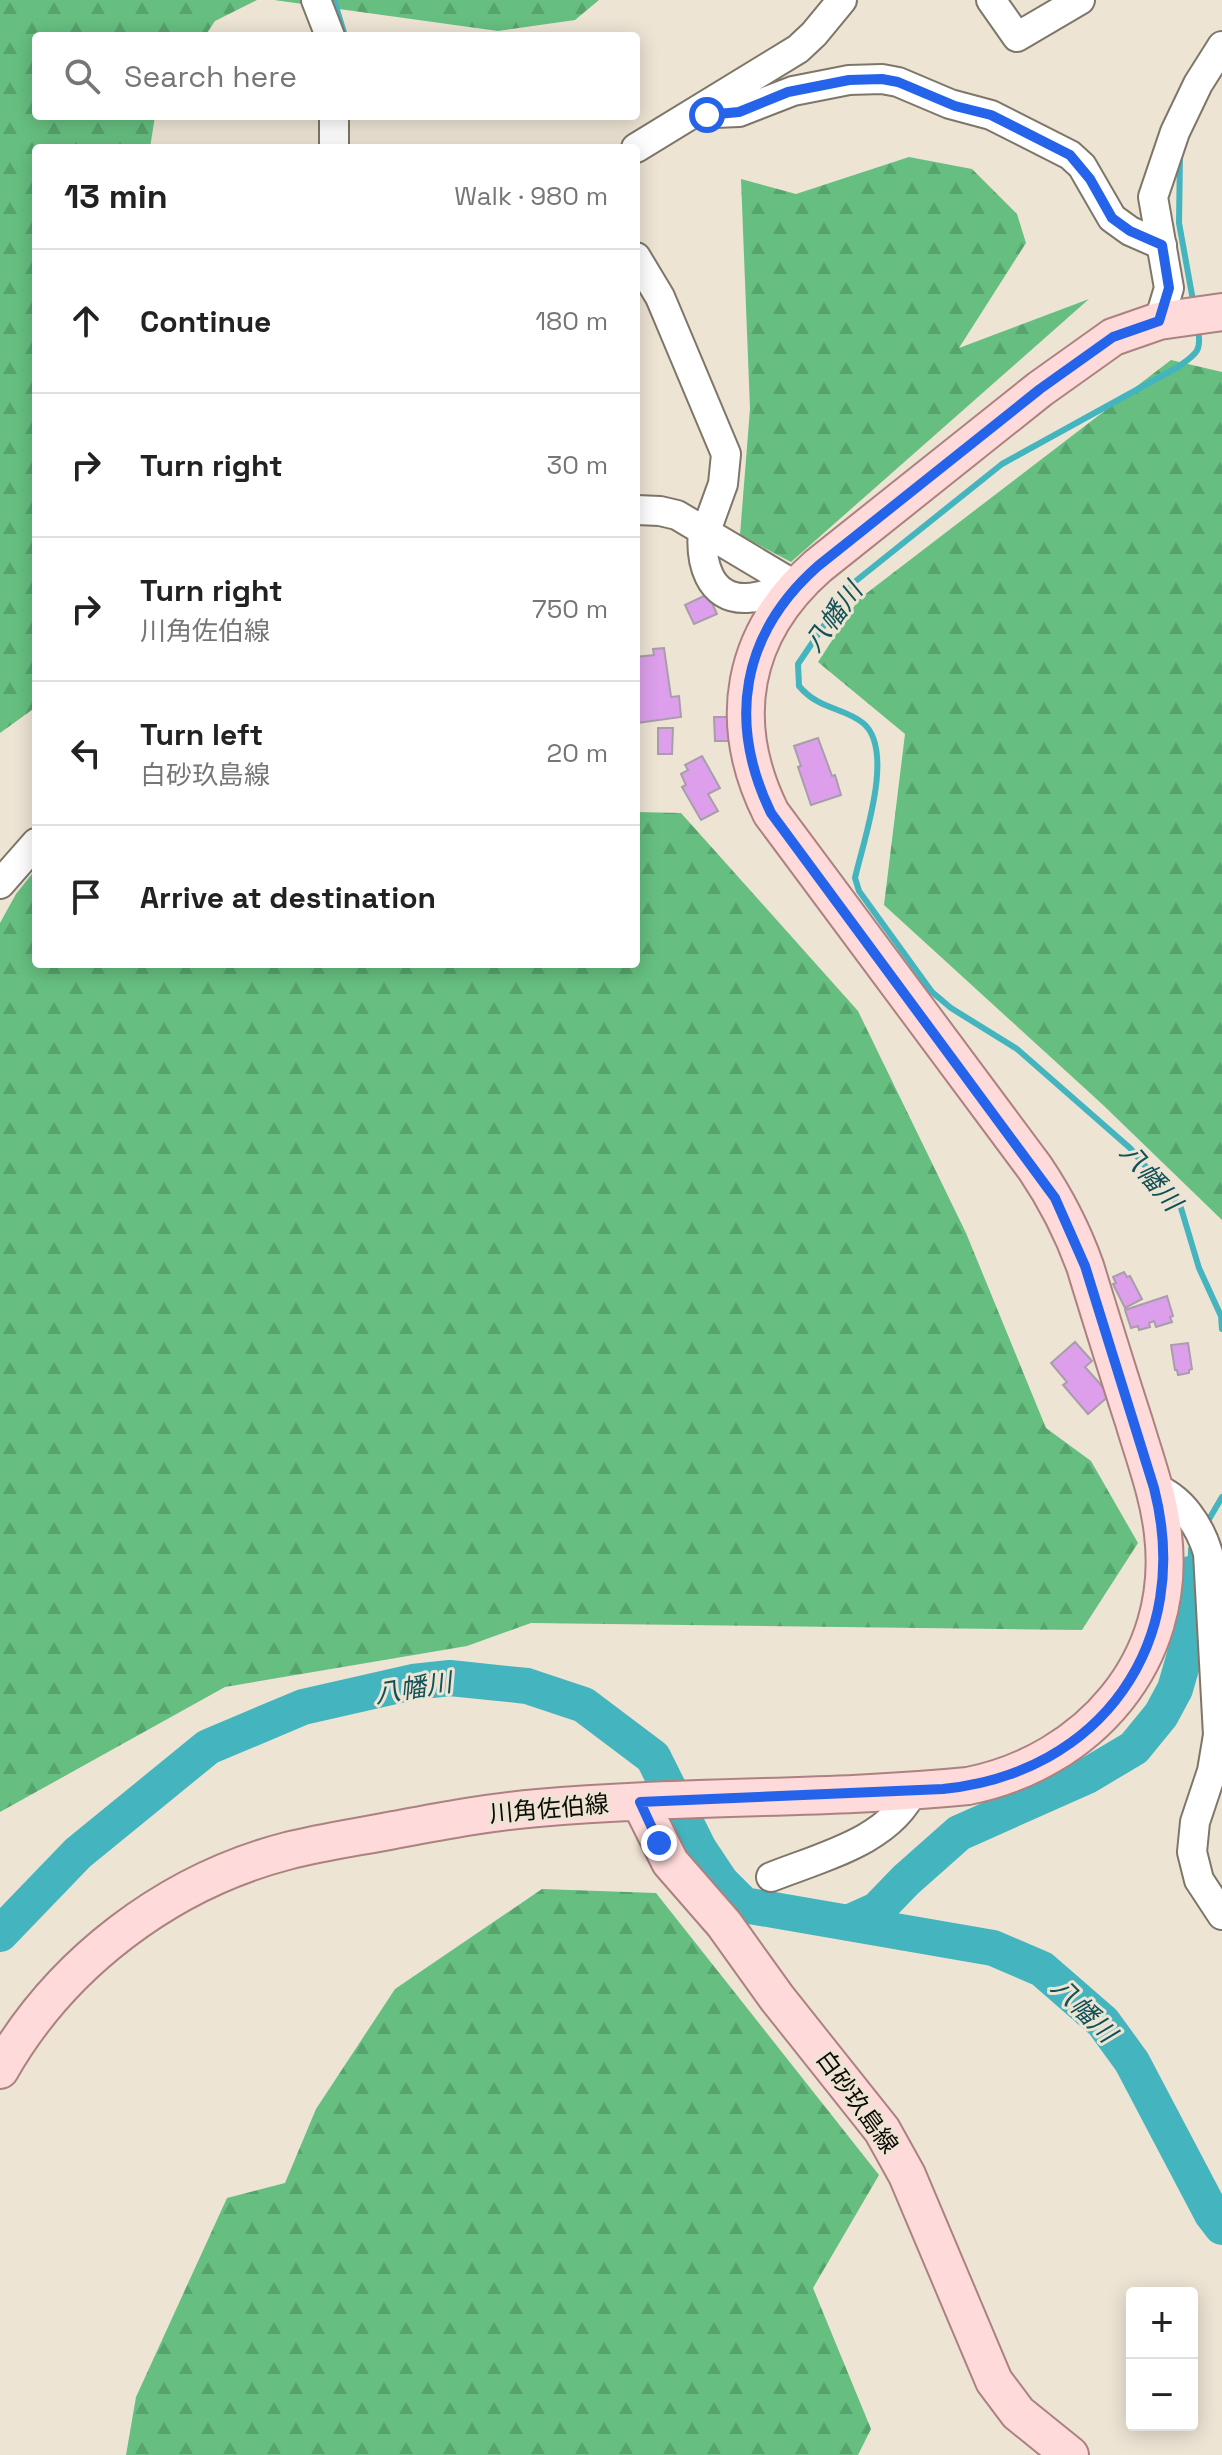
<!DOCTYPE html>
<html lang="en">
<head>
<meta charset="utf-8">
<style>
  :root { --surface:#fff; --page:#f6f6f6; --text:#222; --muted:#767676; --line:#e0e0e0 }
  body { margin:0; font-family:"Space Grotesk","Noto Sans JP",sans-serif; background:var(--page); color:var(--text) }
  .controls { position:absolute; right:24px; bottom:24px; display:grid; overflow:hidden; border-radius:8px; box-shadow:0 4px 20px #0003 }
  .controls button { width:72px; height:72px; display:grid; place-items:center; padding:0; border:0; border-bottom:2px solid var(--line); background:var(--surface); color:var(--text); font:40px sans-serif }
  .stop { position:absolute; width:24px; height:24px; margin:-18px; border:6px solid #2563eb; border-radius:50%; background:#fff }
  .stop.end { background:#2563eb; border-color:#fff; box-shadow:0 2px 8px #0008 }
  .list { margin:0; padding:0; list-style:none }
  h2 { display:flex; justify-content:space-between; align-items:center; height:104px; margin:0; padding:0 32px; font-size:34px }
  h2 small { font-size:26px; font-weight:400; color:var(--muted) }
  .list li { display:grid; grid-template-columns:52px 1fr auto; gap:24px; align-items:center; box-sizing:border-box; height:144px; padding:0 32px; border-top:2px solid var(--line) }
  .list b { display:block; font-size:30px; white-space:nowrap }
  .list p { margin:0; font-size:26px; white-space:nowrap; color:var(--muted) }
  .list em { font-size:26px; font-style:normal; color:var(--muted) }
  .icon { flex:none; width:44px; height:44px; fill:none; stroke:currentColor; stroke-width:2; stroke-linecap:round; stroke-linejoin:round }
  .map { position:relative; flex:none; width:1222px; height:2455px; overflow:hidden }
  .search { position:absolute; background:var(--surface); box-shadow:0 4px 20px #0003; left:32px; top:32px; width:608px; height:88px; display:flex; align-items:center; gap:20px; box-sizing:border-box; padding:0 28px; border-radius:8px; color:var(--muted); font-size:30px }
  .panel { position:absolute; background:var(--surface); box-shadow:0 4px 20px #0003; left:32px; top:144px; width:608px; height:824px; border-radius:8px }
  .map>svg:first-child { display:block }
  .forest { fill:url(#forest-firs) }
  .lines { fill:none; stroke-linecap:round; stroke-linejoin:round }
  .stream { stroke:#44b4bf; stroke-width:6 }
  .river { stroke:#44b4bf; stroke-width:36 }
  .building { fill:#dd9fec; stroke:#a89daa; stroke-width:2 }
  .minor-casing { stroke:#7e7668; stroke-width:32 }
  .major-casing { stroke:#ab8280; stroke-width:40 }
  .minor { stroke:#fff; stroke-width:28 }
  .major { stroke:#ffdada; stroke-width:36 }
  .route { stroke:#2563eb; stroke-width:10 }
  .labels { text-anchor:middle; stroke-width:6; stroke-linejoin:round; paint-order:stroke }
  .street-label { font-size:24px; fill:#0e0b06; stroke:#ede4d4 }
  .water-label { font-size:26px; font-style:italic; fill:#115258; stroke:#ede4d4 }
</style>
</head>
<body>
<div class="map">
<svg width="1222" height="2455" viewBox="0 0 1222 2455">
  <defs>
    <pattern id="forest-firs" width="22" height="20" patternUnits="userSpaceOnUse" patternTransform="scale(2)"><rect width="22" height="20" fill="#66bf80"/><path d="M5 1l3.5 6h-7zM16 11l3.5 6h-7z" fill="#57a36d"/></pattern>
  </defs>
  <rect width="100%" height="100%" fill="#ede4d4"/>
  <path class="forest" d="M0,0H257L215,21L205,36H36V116H155L150,148H36V707L0,733Z
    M274,0H599L575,20L498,31Z
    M909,157L972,169L1017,214L1026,243L959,348L1089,299L791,562L740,535L750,409L741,179L796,194Z
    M1171,360L1222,372V1220L1102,1104L884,905L905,734L818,662L859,599Z
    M636,812L681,813L858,1011L966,1233L1046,1428L1091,1461L1138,1543L1082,1630L531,1623L467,1646L225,1687L0,1812V923L16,894L36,869V964H636Z
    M542,1889L656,1893L879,2175L813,2288L871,2429L858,2455H126L136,2397L227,2198L285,2183L316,2109L395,1989Z"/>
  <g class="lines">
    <path class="stream" d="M334,0L345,36
      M1180,154L1179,223L1194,306
      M1198,329C1202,352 1196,354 1178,367L1002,464L852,584L798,664L799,686C819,710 843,707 863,723C896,750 863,842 855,878L859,891L932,992L951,1008L1017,1049L1130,1148L1181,1208L1199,1268L1221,1316L1222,1329
      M1205,1526L1222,1497
      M1195,1542L1191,1549L1190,1574L1203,1575"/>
    <path class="river" d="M848,1923L877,1910L906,1880L959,1833L1087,1776L1134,1748L1161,1715L1175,1689L1191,1634L1190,1574
      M0,1934L78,1853L208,1747L303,1707L413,1682L450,1678L527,1686L584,1705L653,1757L699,1849L721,1882L744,1905L993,1948L1042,1969L1103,2022L1132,2062L1212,2214L1222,2227"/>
  </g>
  <path class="building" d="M708,594L717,614L694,624L685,605Z
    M664,648L671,697L679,696L681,717L637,723L636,657L654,655L653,649Z
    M714,717H728L729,741H715Z
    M658,728H673L672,754H658Z
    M818,738L832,776L835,775L841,795L811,805L798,767L801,766L794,746Z
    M702,756L720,788L708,794L718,811L701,820L682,787L686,785L681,774L688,770L685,765Z
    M1124,1272L1127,1277L1130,1276L1142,1299L1125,1308L1113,1284L1116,1283L1113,1277Z
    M1167,1296L1173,1316L1170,1317L1172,1322L1156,1327L1154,1321L1149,1323L1150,1327L1139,1330L1138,1326L1131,1328L1125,1310Z
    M1075,1342L1092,1361L1085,1367L1110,1395L1088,1414L1063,1385L1067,1382L1051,1363Z
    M1188,1343L1192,1369L1189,1370V1373L1178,1375L1177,1370H1175L1171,1345Z"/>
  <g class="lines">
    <g class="minor-casing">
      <path id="minor" d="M316,0L330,36
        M991,0L1017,37L1080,0
        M692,114L739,112L793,91L849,80L882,79L898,82L950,104L991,115L1070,155L1082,166L1112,218L1130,231L1162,245
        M334,148V116
        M636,148L798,49L814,34L842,0
        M636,257L660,297L726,454L723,484L706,531
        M1159,321L1169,288L1153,197L1175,132L1198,84L1222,46
        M636,510L660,511L677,515L796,586
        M703,530C700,560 708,600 747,598C764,597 780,590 796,586
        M0,884L36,843
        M1154,1488C1181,1497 1200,1526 1208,1553L1218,1735L1212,1771L1195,1822L1192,1852L1199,1880L1222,1915
        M771,1877C821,1857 890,1841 913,1790"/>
    </g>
    <g class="major-casing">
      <path id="major" d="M640,1802L670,1862L724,1924L777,1998L882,2130L907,2175L994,2381L1018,2413L1070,2455
        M0,2070C61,1963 168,1882 287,1851C322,1842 358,1837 394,1830C442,1821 489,1812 538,1808C681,1795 825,1800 968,1786C1088,1762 1178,1661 1163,1534C1159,1496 1145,1459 1134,1422C1117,1370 1101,1318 1085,1266C1072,1230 1056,1199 1035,1168L771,813C726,722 741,634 818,566L1040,389L1113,337L1159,321L1222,312"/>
    </g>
    <use href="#minor" class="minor"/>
    <use href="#major" class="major"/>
  </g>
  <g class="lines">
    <path class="route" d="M659,1843L640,1802L943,1789C1101,1773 1194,1643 1154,1488L1085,1266L1055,1198L771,813C727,722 741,634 818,566L1040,389L1113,337L1159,321L1169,288L1162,245L1130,231L1112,218L1090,179L1070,155L991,115L955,106L898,82L882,79L849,80L788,92L739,112L707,115"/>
  </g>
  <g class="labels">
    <g class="street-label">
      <text transform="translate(549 1809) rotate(-5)" y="8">川角佐伯線</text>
      <text transform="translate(857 2102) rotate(54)" y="8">白砂玖島線</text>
    </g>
    <g class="water-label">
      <text transform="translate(833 617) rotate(-54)" y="9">八幡川</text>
      <text transform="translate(1151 1177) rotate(50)" y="9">八幡川</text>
      <text transform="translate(413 1688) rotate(-9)" y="9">八幡川</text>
      <text transform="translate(1084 2010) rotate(45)" y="9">八幡川</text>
    </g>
  </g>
</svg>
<div class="controls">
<button>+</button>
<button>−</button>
</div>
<div class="stop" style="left:707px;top:115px"></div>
<div class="stop end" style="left:659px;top:1843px"></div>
<div class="search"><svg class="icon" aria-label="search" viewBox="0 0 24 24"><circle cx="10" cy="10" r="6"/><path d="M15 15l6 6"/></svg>Search here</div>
<section class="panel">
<h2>13 min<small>Walk · 980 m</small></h2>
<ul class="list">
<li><svg class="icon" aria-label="ahead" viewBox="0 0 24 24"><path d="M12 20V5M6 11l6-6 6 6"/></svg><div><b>Continue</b></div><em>180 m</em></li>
<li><svg class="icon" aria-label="right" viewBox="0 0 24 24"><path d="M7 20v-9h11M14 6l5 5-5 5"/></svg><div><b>Turn right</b></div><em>30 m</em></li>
<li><svg class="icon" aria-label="right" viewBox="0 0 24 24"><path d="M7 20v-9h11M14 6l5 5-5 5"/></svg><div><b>Turn right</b><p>川角佐伯線</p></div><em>750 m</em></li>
<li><svg class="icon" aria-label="left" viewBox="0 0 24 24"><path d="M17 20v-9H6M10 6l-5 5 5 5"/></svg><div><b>Turn left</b><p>白砂玖島線</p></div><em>20 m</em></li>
<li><svg class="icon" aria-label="arrive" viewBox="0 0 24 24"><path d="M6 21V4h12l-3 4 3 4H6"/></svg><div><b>Arrive at destination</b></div></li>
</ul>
</section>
</div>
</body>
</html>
